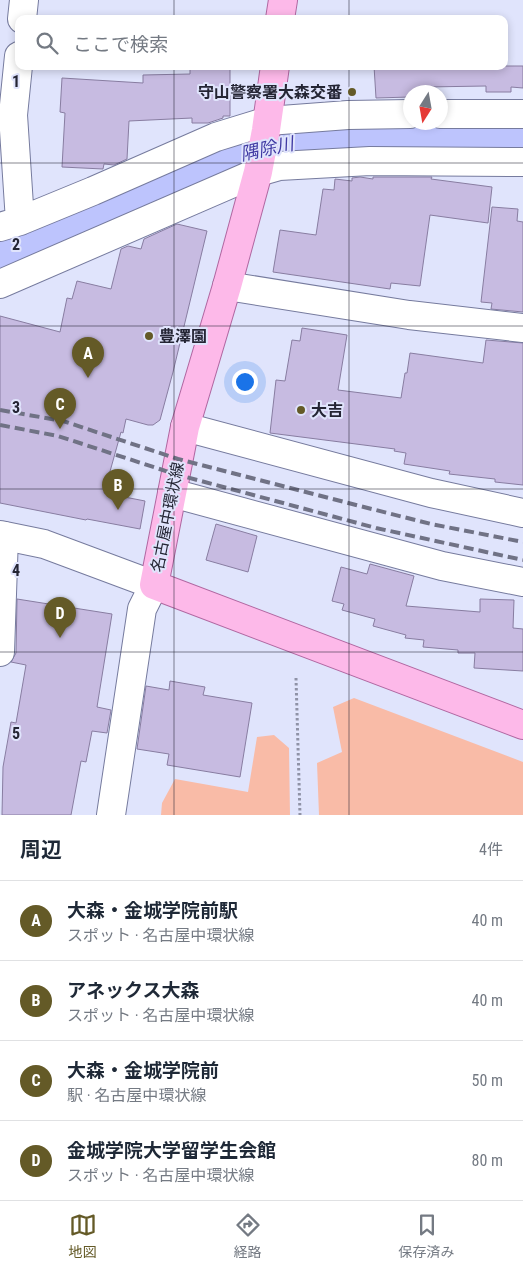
<!DOCTYPE html>
<html lang="ja">
<head>
<meta charset="utf-8">
<style>
  :root { --surface:#fff; --page:#f6f6f7; --text:#1f2937; --muted:#747a83; --line:#e0e1e3; --accent:#645a27 }
  body { margin:0; font-family:"Roboto Condensed","Noto Sans JP",sans-serif; background:var(--page); color:var(--text) }
  .compass { position:absolute; left:403px; top:85px; width:45px; height:45px; border-radius:50%; background:var(--surface); box-shadow:0 2px 8px #0003; rotate:191deg }
  .you { position:absolute; left:244px; top:381px; width:18px; height:18px; margin:-12px; border:4px solid #fff; border-radius:50%; background:#1a73e8; box-shadow:0 0 0 8px #1a73e833 }
  .badge { display:grid; place-items:center; width:32px; height:32px; border-radius:50%; background:var(--accent); color:#fff; font-size:16px; font-weight:700 }
  .pin { position:absolute; translate:-50% -41px; filter:drop-shadow(0 1px 2px #0008) }
  .pin::after { content:''; position:absolute; top:26px; width:18px; height:15px; background:inherit; clip-path:polygon(0 0,100% 0,50% 100%) }
  .list { margin:0; padding:0; list-style:none }
  h2 { display:flex; justify-content:space-between; align-items:center; height:65px; margin:0; padding:0 20px; font-size:21px }
  h2 small { font-size:16px; font-weight:400; color:var(--muted) }
  .list li { display:grid; grid-template-columns:32px 1fr auto; gap:15px; align-items:center; box-sizing:border-box; height:80px; padding:0 20px; border-top:1px solid var(--line) }
  .list b { display:block; font-size:19px; white-space:nowrap }
  .list p { margin:0; font-size:16px; white-space:nowrap; color:var(--muted) }
  .list em { font-size:16px; font-style:normal; color:var(--muted) }
  .icon { flex:none; width:28px; height:28px; fill:none; stroke:currentColor; stroke-width:2; stroke-linecap:round; stroke-linejoin:round }
  .map { position:relative; flex:none; width:523px; height:815px; overflow:hidden }
  .search { position:absolute; background:var(--surface); box-shadow:0 2px 8px #0003; left:15px; right:15px; top:15px; height:55px; display:flex; align-items:center; gap:12px; box-sizing:border-box; padding:0 18px; border-radius:10px; color:var(--muted); font-size:19px }
  .sheet { height:385px; background:var(--surface) }
  nav { display:flex; justify-content:space-around; align-items:center; box-sizing:border-box; height:70px; border-top:1px solid var(--line); background:var(--surface); font-size:14px; color:var(--muted) }
  nav a { display:grid; justify-items:center; gap:2px }
  nav .on { color:var(--accent) }
  .map>svg:first-child { display:block }
  .green { fill:#f9bba7 }
  .lines { fill:none; stroke-linecap:round; stroke-linejoin:round }
  .river { stroke:#bdc4fd; stroke-width:50 }
  .building { fill:#c7bbe1; stroke:#887da1 }
  .street-casing { stroke:#767b9e; stroke-width:30 }
  .secondary-casing { stroke:#767b9e; stroke-width:30 }
  .primary-casing { stroke:#b067a1; stroke-width:30 }
  .path { stroke:#8f92a6; stroke-width:3; stroke-dasharray:2.5 2.5; stroke-linecap:butt }
  .street { stroke:#fff; stroke-width:28 }
  .secondary { stroke:#fff; stroke-width:28 }
  .primary { stroke:#fdb9e9; stroke-width:28 }
  .rail { stroke:#707285; stroke-width:4; stroke-dasharray:10 5; stroke-linecap:butt }
  .grid { fill:none; stroke:#242534; stroke-width:1; stroke-opacity:0.55 }
  .poi-dot { fill:#645a27; stroke:#e0e4fc; stroke-width:2 }
  .labels { text-anchor:middle; stroke-width:4; stroke-linejoin:round; paint-order:stroke }
  .poi-label { font-size:16px; font-weight:bold; fill:#242534; stroke:#e0e4fc; text-anchor:start }
  .street-label { font-size:16px; fill:#242534; stroke:#e0e4fc }
  .water-label { font-size:18px; font-style:italic; fill:#3f39a3; stroke:#e0e4fc }
  .grid-label { font-size:16px; text-anchor:middle; font-weight:bold; fill:#242534; stroke:#e0e4fc; stroke-width:4; stroke-linejoin:round; paint-order:stroke }
</style>
</head>
<body>
<div class="map">
<svg width="523" height="815" viewBox="0 0 523 815">
  <rect width="100%" height="100%" fill="#e0e4fc"/>
  <path class="green" d="M354,698L523,762V815H319L317,763L342,752L333,707Z
    M274,735L289,748L290,815H161L162,803L175,779L248,792L257,737Z"/>
  <g class="lines">
    <path class="river" d="M0,253L167,186L245,151L362,132L523,135"/>
  </g>
  <path class="building" d="M190,66H230V116H223V118L208,123H192V118L129,121L127,159L114,165L104,164L103,169L62,167L65,113L60,112L62,78L143,83V75L190,74Z
    M374,66H523V88L511,87V92H486V86L426,87V92H410V97L376,98Z
    M360,177L373,179V177H432L431,179L492,187L488,223L430,215L420,286L391,283L390,289L273,272L280,230L316,235L323,189L334,190L335,179L352,181V178Z
    M492,207L518,209L517,221L523,222V312L491,309L492,303L481,302Z
    M177,224L207,231L173,372L160,420L153,425H148L126,419L123,433L121,432L104,493L145,501L140,529L87,519L86,520L0,503V316L60,332L67,298L72,299L77,281L111,289L121,249L128,246L141,249L144,239Z
    M302,328L347,335L338,390L401,398L405,373H407L410,353L483,363L486,340L523,343V485L495,482V479L449,474L450,471L404,464L406,453L394,451L395,449L270,433L276,380L285,381L292,340L300,341Z
    M216,524L257,536L248,572L206,560Z
    M370,564L414,576L406,606L480,612V599L514,600L513,628L523,629V671L474,668L475,653H458V650L423,647L424,640L405,638L406,635L373,626L375,619L342,610L344,604L332,601L341,567L367,574Z
    M17,599L112,614L97,707L111,710L107,733L92,731L86,762L81,761L71,815H2L3,767L11,722L16,723L26,665L11,662L16,653Z
    M170,681L205,687L203,695L252,703L240,777L167,765L169,754L137,749L146,686L169,690Z"/>
  <g class="lines">
    <g class="street-casing">
      <path id="street" d="M22,19L24,0
        M19,56L13,115L20,221
        M440,114H523
        M0,227L20,221L93,191L216,137L268,121L348,115L410,114
        M0,284L258,172L279,166L370,161L523,162
        M227,286L409,315L523,328
        M185,427L431,493L523,513
        M172,493L442,566L523,582
        M0,652L4,536
        M111,815L142,609L154,585"/>
    </g>
    <g class="secondary-casing">
      <path id="secondary" d="M0,535L44,544L154,585"/>
    </g>
    <g class="primary-casing">
      <path id="primary" d="M280,19L283,0
        M275,66L266,130L258,172L227,286L185,427L154,585L523,725"/>
    </g>
    <path class="path" d="M296,678L300,815"/>
    <use href="#street" class="street"/>
    <use href="#secondary" class="secondary"/>
    <use href="#primary" class="primary"/>
    <path class="rail" d="M0,410L63,421L178,459L356,505L431,524L523,542
      M0,425L58,436L175,474L376,528L523,560"/>
  </g>
  <path class="grid" d="M174,0V19M349,0V19M174,66V815M349,66V815M0,163H523M0,326H523M0,489H523M0,652H523"/>
  <g class="poi-dot">
    <circle cx="352" cy="92" r="5"/>
    <circle cx="149" cy="336" r="5"/>
    <circle cx="301" cy="410" r="5"/>
  </g>
  <g class="labels">
    <g class="poi-label">
      <text x="342" y="98" text-anchor="end">守山警察署大森交番</text>
      <text x="159" y="342">豊澤園</text>
      <text x="311" y="416">大吉</text>
    </g>
    <g class="street-label">
      <text transform="translate(167 517) rotate(-79)" y="6">名古屋中環状線</text>
    </g>
    <g class="water-label">
      <text transform="translate(267 149) rotate(-12)" y="6">隅除川</text>
    </g>
  </g>
  <g class="grid-label">
    <text x="16" y="87">1</text>
    <text x="16" y="250">2</text>
    <text x="16" y="413">3</text>
    <text x="16" y="576">4</text>
    <text x="16" y="739">5</text>
  </g>
</svg>
<svg class="compass" viewBox="-18 -18 36 36"><path d="M0-13l5 13h-10z" fill="#e53935"/><path d="M0 13l5-13h-10z" fill="#747a83"/></svg>
<div class="you"></div>
<div class="pin badge" style="left:88px;top:378px">A</div>
<div class="pin badge" style="left:118px;top:510px">B</div>
<div class="pin badge" style="left:60px;top:429px">C</div>
<div class="pin badge" style="left:60px;top:638px">D</div>
<div class="search"><svg class="icon" aria-label="search" viewBox="0 0 24 24"><circle cx="10" cy="10" r="6"/><path d="M15 15l6 6"/></svg>ここで検索</div>
</div>
<section class="sheet">
<h2>周辺<small>4件</small></h2>
<ul class="list">
<li><span class="badge">A</span><div><b>大森・金城学院前駅</b><p>スポット · 名古屋中環状線</p></div><em>40 m</em></li>
<li><span class="badge">B</span><div><b>アネックス大森</b><p>スポット · 名古屋中環状線</p></div><em>40 m</em></li>
<li><span class="badge">C</span><div><b>大森・金城学院前</b><p>駅 · 名古屋中環状線</p></div><em>50 m</em></li>
<li><span class="badge">D</span><div><b>金城学院大学留学生会館</b><p>スポット · 名古屋中環状線</p></div><em>80 m</em></li>
</ul>
</section>
<nav>
<a class="on"><svg class="icon" aria-label="map" viewBox="0 0 24 24"><path d="M3 6l6-2 6 2 6-2v14l-6 2-6-2-6 2zM9 4v14M15 6v14"/></svg>地図</a>
<a><svg class="icon" aria-label="directions" viewBox="0 0 24 24"><path d="M12 3l9 9-9 9-9-9zM9 14v-3h6M13 9l2 2-2 2"/></svg>経路</a>
<a><svg class="icon" aria-label="saved" viewBox="0 0 24 24"><path d="M7 4h10v16l-5-4-5 4z"/></svg>保存済み</a>
</nav>
</body>
</html>
